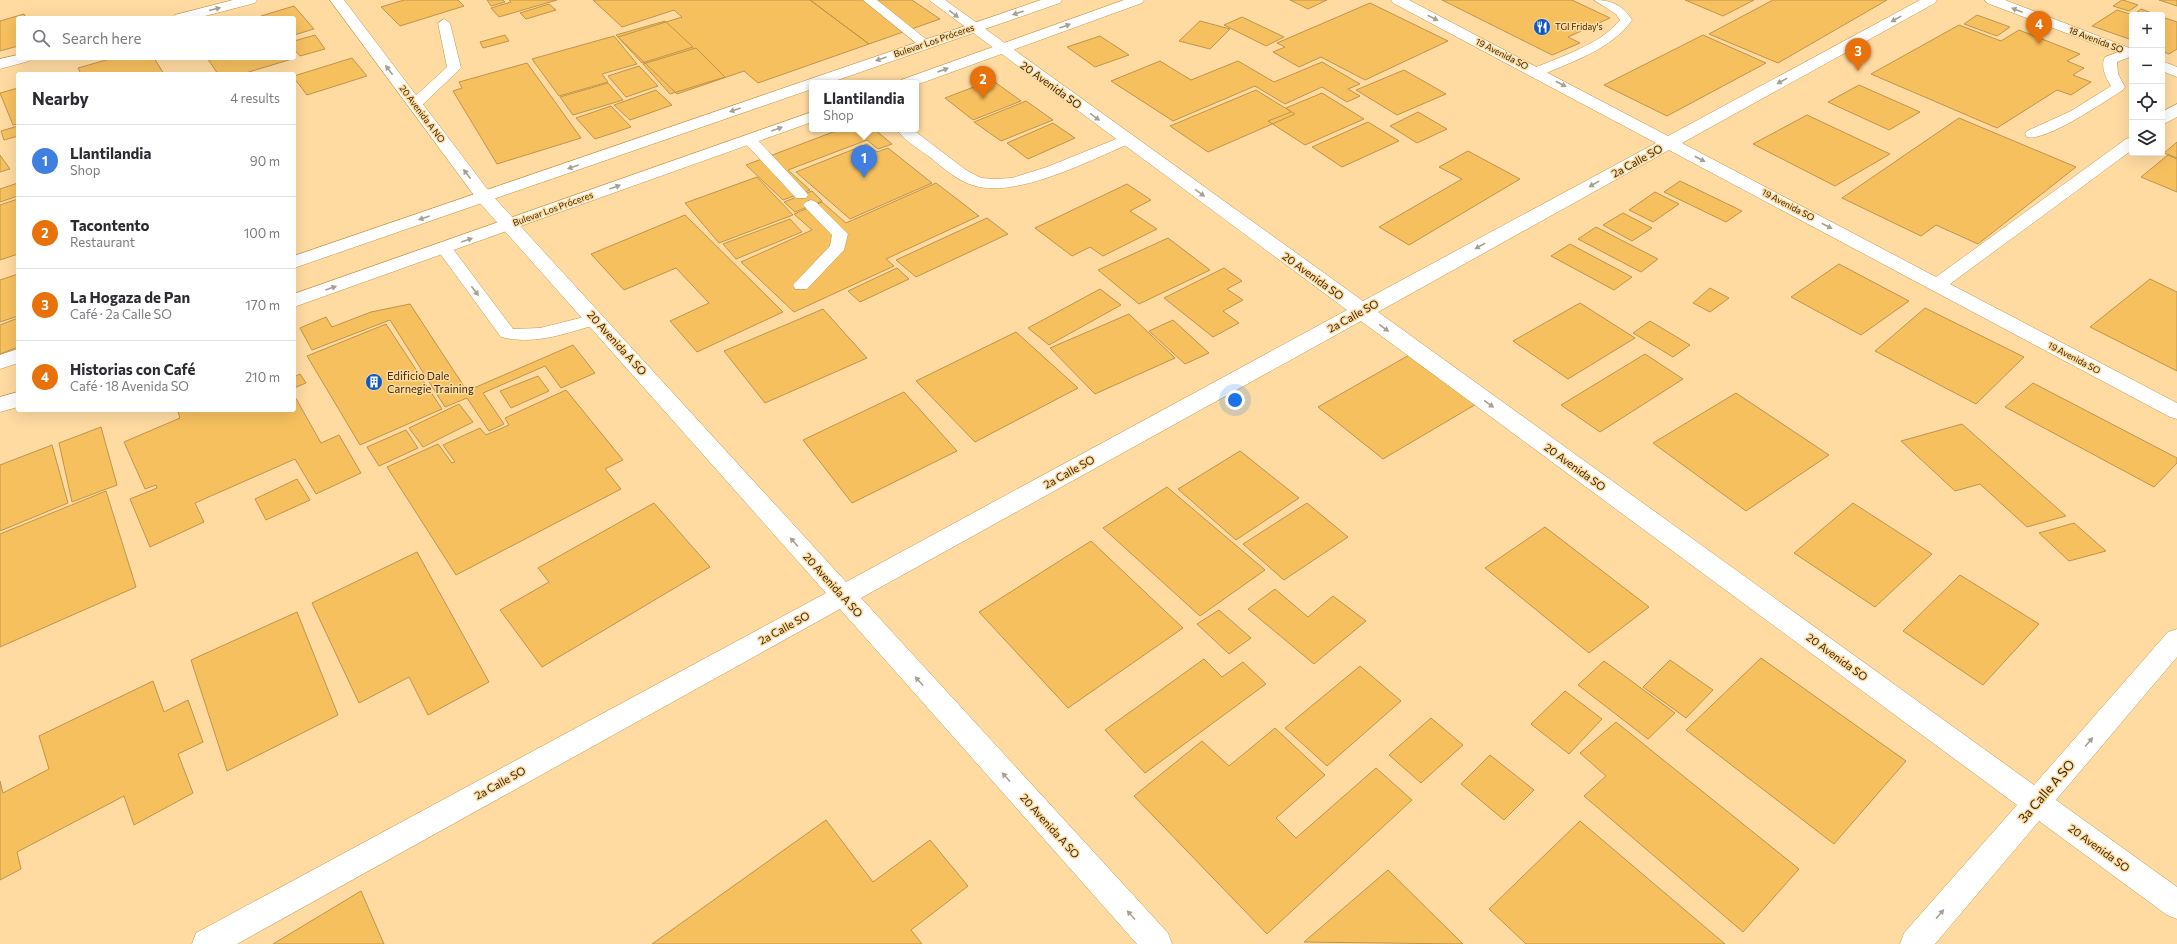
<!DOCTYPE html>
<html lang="en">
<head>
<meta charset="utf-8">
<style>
  :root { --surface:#fff; --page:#f7f7f7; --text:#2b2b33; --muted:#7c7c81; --line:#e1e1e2; --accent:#1059c3 }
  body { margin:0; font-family:Commissioner,sans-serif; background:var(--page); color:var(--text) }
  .controls { position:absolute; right:12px; top:12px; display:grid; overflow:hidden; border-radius:4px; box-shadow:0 4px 16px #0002 }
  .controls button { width:36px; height:36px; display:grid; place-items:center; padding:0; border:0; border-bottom:1px solid var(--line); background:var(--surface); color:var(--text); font:20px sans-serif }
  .you { position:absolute; left:1235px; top:400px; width:14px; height:14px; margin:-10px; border:3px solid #fff; border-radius:50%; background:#1a73e8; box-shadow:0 0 0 6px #1a73e833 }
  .badge { display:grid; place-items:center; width:26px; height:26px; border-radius:50%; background:var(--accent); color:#fff; font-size:13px; font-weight:700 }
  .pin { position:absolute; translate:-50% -33px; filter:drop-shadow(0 1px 2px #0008) }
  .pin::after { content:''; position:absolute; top:21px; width:14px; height:12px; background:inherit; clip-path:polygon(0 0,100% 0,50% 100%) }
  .popup { position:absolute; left:809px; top:80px; width:110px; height:52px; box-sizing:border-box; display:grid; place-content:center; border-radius:4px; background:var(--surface); filter:drop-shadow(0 1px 3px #0005); font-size:13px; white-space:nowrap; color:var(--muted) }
  .popup b { font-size:15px; color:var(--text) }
  .popup::after { content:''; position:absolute; left:50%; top:100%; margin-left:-8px; border:8px solid transparent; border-top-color:var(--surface) }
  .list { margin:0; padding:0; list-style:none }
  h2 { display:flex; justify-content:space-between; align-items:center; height:52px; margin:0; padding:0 16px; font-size:17px }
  h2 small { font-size:13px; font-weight:400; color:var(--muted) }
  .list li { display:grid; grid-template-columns:26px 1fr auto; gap:12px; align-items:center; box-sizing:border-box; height:72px; padding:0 16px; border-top:1px solid var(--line) }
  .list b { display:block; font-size:15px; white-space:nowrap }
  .list p { margin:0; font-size:13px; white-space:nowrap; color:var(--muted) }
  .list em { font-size:13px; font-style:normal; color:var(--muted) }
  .icon { flex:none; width:22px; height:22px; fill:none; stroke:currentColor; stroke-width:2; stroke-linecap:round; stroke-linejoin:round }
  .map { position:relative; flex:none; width:2177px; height:944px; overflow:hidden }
  .search { position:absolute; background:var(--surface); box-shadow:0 4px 16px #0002; left:16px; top:16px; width:280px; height:44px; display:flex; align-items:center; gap:10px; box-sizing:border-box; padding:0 14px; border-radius:4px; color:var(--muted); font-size:15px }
  .panel { position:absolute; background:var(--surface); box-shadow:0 4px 16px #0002; left:16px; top:72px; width:280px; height:340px; border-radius:4px }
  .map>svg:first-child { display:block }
  .building { fill:#f7c05f; stroke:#bf944a }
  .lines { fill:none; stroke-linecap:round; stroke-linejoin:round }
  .lane-casing { stroke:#c1964b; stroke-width:1 }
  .street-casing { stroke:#c1964b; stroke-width:1 }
  .secondary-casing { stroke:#c1964b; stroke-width:1 }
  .lane { fill:#fff; fill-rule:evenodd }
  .street { fill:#fff; fill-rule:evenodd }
  .secondary { fill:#fff; fill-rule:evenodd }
  .oneway { fill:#a79f90 }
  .labels { text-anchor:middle; stroke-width:3; stroke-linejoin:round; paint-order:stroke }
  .far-poi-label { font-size:9px; fill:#3b2909; stroke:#ffdba1; text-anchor:start }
  .far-street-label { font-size:9px; fill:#3b2909; stroke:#ffdba1 }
  .street-label { font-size:11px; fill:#3b2909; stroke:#ffdba1 }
  .poi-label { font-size:11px; fill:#3b2909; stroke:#ffdba1; text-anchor:start }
  .near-street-label { font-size:13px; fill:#3b2909; stroke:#ffdba1 }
</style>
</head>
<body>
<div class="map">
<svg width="2177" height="944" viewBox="0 0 2177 944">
  <rect width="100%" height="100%" fill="#ffdba1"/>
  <path class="building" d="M404,0H458L464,6L400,26L381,7Z
    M487,0H503L505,2L491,6Z
    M509,0H557L499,17L491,8L511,2Z
    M593,0H810L869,44L758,83L744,71L677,94L618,37L682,17L674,10L622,27Z
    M810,0H912L940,19L869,44Z
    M1290,0H1327L1308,9Z
    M1442,0H1572L1610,18L1568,37L1580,43L1552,55Z
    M1685,0H1754L1723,16Z
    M1773,0H1887L1778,63L1709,34Z
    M2122,0H2123L2138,5L2129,11L2113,6Z
    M2159,0H2177V6Z
    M1370,3L1448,41L1365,80L1321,57L1299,67L1273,52L1285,47L1277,43Z
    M549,4L556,10L526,19L520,13Z
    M294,6L314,29L294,35V18H263L261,16Z
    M2141,9L2157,15H2133Z
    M2117,10L2133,15L2132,40L2092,26Z
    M24,14L26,18H18V46L0,51V21Z
    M1977,15L2010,27L1997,36L1964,24Z
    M1242,17L1284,37L1266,46L1224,25Z
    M2162,17L2177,22V49L2169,54L2162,51Z
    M665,21L693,47L642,63L616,35Z
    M1200,21L1230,29L1210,49L1179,41Z
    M1959,25L2001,41L2019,30L2080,54L2067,61L2084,68L2073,75L2091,82L2071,95L2057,90L1997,128L1871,74Z
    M315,35L325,49L300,56L294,49V41Z
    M505,35L509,41L483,48L480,42Z
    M1703,35L1766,63L1667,116L1604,85Z
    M614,36L637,64L602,74L608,82L559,96L532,59Z
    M1100,36L1129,55L1095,67L1067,47Z
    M696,48L725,77L670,94L643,64Z
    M113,58H154L164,74H81L78,68Z
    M207,58H291L292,59L242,74H218Z
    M352,58L367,76L307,95L294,78V76Z
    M1160,61L1191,80L1238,61L1274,82L1322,62L1360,84L1348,89L1360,96L1347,102L1322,87L1285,104L1255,86L1173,121L1111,81Z
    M527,63L581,138L497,164L453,91L462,88L459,82Z
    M639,66L658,86L626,97L608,76Z
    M1404,70L1446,94L1397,115L1356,90Z
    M992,80L1021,101L973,120L945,98Z
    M608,83L623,100L573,115L560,97Z
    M1859,85L1920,112L1889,130L1828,102Z
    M18,88V124L13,125L0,93Z
    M656,90L672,105L630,120L614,105Z
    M1256,90L1295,114L1208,152L1170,126Z
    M1322,93L1364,119L1305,145L1268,121L1291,112L1286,108Z
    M1026,101L1053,120L1001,141L974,122Z
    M611,106L631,127L595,139L576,118Z
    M1418,112L1447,129L1417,143L1390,126Z
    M1807,115L1890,154L1835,186L1753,144Z
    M1959,118L2076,167L1978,244L1936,225L1921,236L1842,198Z
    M1368,122L1399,141L1342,167L1312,147Z
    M1053,123L1075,138L1028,159L1007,143Z
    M18,126V136L4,140L1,131Z
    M841,129H874L892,144L878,149L867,140L788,170L810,190L783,200L746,165Z
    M2177,142V158L2164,153Z
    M867,144L877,152L888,148L932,183L850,219L796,172Z
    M1468,151L1520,179L1409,245L1379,227L1462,179L1439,167Z
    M0,155L10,169L0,172Z
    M2168,155L2177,159V192L2141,177Z
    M757,177L793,215L719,243L685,203Z
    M1680,181L1742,211L1726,222L1664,192Z
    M18,183V196L0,202V189Z
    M936,183L979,216L886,259L894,266L794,312L741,262L812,230L794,214L822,202L846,223Z
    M1127,184L1151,200L1130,211L1157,229L1103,256L1090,247L1072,256L1035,228Z
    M812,191L822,201L795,212L784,202Z
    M1655,192L1679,204L1653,222L1629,210Z
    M18,199V254L0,260V205Z
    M1623,213L1652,228L1632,241L1603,225Z
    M685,215L783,312L697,352L670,321L709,303L676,268L624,290L591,254Z
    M987,218L1008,234L916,277L896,260Z
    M790,219L802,232L736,259L723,244Z
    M1596,227L1658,259L1641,272L1578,239Z
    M1168,238L1210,270L1139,304L1098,270Z
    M1570,244L1632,277L1614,290L1551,256Z
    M1839,264L1909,301L1861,335L1791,297Z
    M897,268L909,279L860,302L848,291Z
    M1224,268L1242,281L1227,289L1243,300L1223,311L1239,323L1213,337L1164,298Z
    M18,274V316L0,322V280Z
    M2150,279L2177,292V371L2090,327Z
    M1710,288L1729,298L1710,312L1693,303Z
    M1100,289L1121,305L1049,345L1028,328Z
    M1580,303L1635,338L1568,379L1513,341Z
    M410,304L467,391L573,345L595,373L561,388L545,366L483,393L504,424L489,431L467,398L445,407L390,320L312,350L300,328L326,317L332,327L371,312Z
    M1925,308L2024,357L1976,404L1875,351Z
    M823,309L867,358L765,403L724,351Z
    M1129,314L1175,358L1095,394L1050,348Z
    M18,318V347L0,354V325Z
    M1173,320L1209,353L1185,364L1149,331Z
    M1650,321L1690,345L1673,357L1633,333Z
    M386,324L442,409L360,445L307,356Z
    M1016,332L1078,388L975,442L916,381Z
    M1411,354L1478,403L1383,459L1318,407Z
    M1645,354L1683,379L1600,432L1561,405Z
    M300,374L306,383L294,388V377Z
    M538,376L549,391L511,408L500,391Z
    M2033,383L2177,458V463L2154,487L2005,407Z
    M566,390L623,460L605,469L621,489L456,575L387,467L438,444L452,463L455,462L443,445L480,428L486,435L509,425L505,418Z
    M904,392L957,451L852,503L803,440Z
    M1736,393L1829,455L1746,511L1653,443Z
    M294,395L321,443L339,435L361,473L316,494L295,459L195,503L204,522L150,547L130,499L157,488L156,485L145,489L124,442L180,418L178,412L182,410H294Z
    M459,404L473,422L423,447L409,428Z
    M1962,424L2066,516L2027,527L1980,484L1955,491L1901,441Z
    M101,427L117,485L72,502L59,443Z
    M406,430L418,448L379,466L367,447Z
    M52,445L68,503L0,531V465Z
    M1240,451L1299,498L1236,540L1178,489Z
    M297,479L310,500L266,520L255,499Z
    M1167,487L1265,570L1200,616L1103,528Z
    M106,491L136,587L0,647V534Z
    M654,503L710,567L542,667L500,610L549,582L538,568Z
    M1307,503L1348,537L1284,580L1243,544Z
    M1853,503L1932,554L1875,607L1794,553Z
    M2074,523L2106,551L2069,561L2039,533Z
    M1545,527L1649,607L1589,653L1485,568Z
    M1091,541L1183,628L1068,708L979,612Z
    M417,552L489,682L428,715L409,677L359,703L312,603Z
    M1960,575L2039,624L1983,685L1903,631Z
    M1275,589L1308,617L1333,596L1366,621L1314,664L1248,609Z
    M1219,610L1251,638L1229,654L1197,624Z
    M297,612L338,715L227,771L191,660Z
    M1761,658L1906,761L1834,844L1686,730Z
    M1204,659L1222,677L1243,662L1266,684L1145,773L1105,730Z
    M1670,660L1713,690L1686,718L1643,687Z
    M1604,661L1675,713L1648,739L1578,685Z
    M1360,666L1401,701L1327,766L1285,728Z
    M153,681L164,712L188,700L203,742L178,754L193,793L134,825L124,796L17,852L21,869L0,880V781L3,793L49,769L39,736Z
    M1565,691L1602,719L1569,754L1531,724Z
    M1431,718L1463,745L1421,783L1389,755Z
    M1616,722L1799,869L1743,932L1584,796L1606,776L1580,753Z
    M1275,728L1325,775L1276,818L1296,838L1376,768L1412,800L1267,934L1134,796L1202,741L1229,766Z
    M1490,755L1534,790L1504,820L1461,784Z
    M826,820L873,882L930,840L968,886L911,930L922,944H652Z
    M1580,821L1725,944H1526L1489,909Z
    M1388,870L1463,944L1304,942Z
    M361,891L384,944H273Z"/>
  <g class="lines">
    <g class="lane-casing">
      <path id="lane" d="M863,0H877L932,44L926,48L921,47Z
        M1594,0C1611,0 1623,5 1632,20C1612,49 1573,61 1542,75H1532L1530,72L1532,69C1561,56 1600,45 1620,20L1616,14Z
        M444,19L450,23L461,68L420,107H410L408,104L410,101L447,67L438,23Z
        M2127,49L2132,50V56L2117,62L2118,74L2125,87L2123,90C2105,101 2046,142 2027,137L2025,134L2027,131L2071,111L2111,86C2106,78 2100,66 2105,57Z
        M896,129H912L966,170L981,178L994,179L1012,178L1047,167L1121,137H1131L1133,140L1131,143C1090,160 1019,198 975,186C958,181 944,169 931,158C920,150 904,140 896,129Z
        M749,135L754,136L806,192L808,195L806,198H796L744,142L742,139Z
        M811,200L816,202L848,234L844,250L807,289H795L793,285L830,246L832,235L803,205L806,202Z
        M444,243L450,245L513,329L540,328L596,314L602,315L604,319L602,323C569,332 536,346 501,337L436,248L438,245Z"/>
    </g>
    <g class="street-casing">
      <path id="street" d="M233,0H257L255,3L197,18H173L175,15Z
        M330,0H344L491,194L846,582L1347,310L929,0H945L1363,301L1656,143L1393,3L1391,0H1409L1668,136L1920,0H1937L1935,3L1682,143L1936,277L2126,139L2132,137V150L1950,284L2177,403V419L2170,417L1669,150L1378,312L2034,785L2168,632L2177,629V657L2056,800L2177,887V919L2167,915L2039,821L1935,944H1900L1904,933L2017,805L1361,321L861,598L1168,933L1172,944H1137L840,609L237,944H192L196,933L826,593L479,202Z
        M1985,0H2005L2132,49V58L1987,3Z
        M18,55V58H32L29,61L0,69V59Z
        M2162,61L2177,67V77L2162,71Z
        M2177,104V117L2162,125V112Z"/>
    </g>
    <g class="secondary-casing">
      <path id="secondary" d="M1041,0H1062L1060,3L829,83H812V89L294,268V256Z
        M1124,0H1144L1142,3L916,85V83H898L901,80Z
        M812,112V122L294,307V294Z
        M18,349V363L0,369V355Z
        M18,392V407L0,412V397Z"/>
    </g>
    <use href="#lane" class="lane"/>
    <use href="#street" class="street"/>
    <use href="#secondary" class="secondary"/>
  </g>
  <defs><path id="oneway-solid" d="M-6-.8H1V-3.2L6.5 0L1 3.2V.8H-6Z"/></defs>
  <g class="oneway">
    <use href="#oneway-solid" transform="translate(215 9) rotate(-14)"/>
    <use href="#oneway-solid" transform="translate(2017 10) rotate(-159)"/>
    <use href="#oneway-solid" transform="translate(1018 13) rotate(161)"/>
    <use href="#oneway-solid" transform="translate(954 14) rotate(37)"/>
    <use href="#oneway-solid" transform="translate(1433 18) rotate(27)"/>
    <use href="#oneway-solid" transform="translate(1896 19) rotate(151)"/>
    <use href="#oneway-solid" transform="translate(1065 26) rotate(-20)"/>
    <use href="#oneway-solid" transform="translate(881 59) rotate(161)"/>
    <use href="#oneway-solid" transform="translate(389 70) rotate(-127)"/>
    <use href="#oneway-solid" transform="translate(943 70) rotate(-20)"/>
    <use href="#oneway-solid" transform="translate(1782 81) rotate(151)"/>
    <use href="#oneway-solid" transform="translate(1561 84) rotate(28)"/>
    <use href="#oneway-solid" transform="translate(735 110) rotate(161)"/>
    <use href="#oneway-solid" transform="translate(1095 117) rotate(36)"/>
    <use href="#oneway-solid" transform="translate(777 129) rotate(-20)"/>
    <use href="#oneway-solid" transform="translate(1700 159) rotate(28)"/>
    <use href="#oneway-solid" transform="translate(573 167) rotate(161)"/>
    <use href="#oneway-solid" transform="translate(467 174) rotate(-127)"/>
    <use href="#oneway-solid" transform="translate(1594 184) rotate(151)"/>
    <use href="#oneway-solid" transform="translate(615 187) rotate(-20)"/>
    <use href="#oneway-solid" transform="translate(1200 193) rotate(36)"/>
    <use href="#oneway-solid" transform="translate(424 218) rotate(161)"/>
    <use href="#oneway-solid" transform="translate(1827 226) rotate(28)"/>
    <use href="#oneway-solid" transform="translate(467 240) rotate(-19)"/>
    <use href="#oneway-solid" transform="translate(1480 246) rotate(151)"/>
    <use href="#oneway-solid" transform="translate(331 288) rotate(-19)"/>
    <use href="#oneway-solid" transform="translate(475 291) rotate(53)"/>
    <use href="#oneway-solid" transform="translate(1384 328) rotate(36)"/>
    <use href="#oneway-solid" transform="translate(1489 404) rotate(36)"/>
    <use href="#oneway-solid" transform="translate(794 542) rotate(-132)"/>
    <use href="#oneway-solid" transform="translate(919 681) rotate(-132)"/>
    <use href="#oneway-solid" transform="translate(2089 742) rotate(-49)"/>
    <use href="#oneway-solid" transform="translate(1006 777) rotate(-132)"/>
    <use href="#oneway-solid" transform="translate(1940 914) rotate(-49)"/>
    <use href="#oneway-solid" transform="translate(1131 915) rotate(-132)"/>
  </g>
  <defs>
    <g id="restaurant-disc" transform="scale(0.9)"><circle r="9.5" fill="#1059c3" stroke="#ffdba1"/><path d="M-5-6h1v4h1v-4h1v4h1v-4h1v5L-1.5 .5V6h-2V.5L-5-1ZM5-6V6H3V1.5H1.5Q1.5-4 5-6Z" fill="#fff"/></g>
    <g id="building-disc" transform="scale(0.9)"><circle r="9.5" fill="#1059c3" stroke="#ffdba1"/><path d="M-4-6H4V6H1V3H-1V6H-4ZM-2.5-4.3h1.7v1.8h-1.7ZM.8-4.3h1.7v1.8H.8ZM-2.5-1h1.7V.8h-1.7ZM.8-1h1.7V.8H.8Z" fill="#fff"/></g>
  </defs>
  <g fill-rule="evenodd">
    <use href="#restaurant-disc" x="1542" y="27"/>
    <use href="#building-disc" x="374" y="382"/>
  </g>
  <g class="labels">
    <g class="far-poi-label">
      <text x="1555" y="30">TGI Friday's</text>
    </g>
    <g class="far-street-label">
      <text transform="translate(2096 40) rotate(21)" y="3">18 Avenida SO</text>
      <text transform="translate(934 41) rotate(-19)" y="3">Bulevar Los Próceres</text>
      <text transform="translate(1502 54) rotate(27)" y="3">19 Avenida SO</text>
      <text transform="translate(422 114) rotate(53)" y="3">20 Avenida A NO</text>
      <text transform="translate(1788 205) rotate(28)" y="3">19 Avenida SO</text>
      <text transform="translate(553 209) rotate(-20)" y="3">Bulevar Los Próceres</text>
      <text transform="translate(2074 358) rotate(28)" y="3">19 Avenida SO</text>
    </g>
    <g class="street-label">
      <text transform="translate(1051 85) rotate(36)" y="4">20 Avenida SO</text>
      <text transform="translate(1637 161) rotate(-29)" y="4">2a Calle SO</text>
      <text transform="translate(1313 276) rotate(36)" y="4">20 Avenida SO</text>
      <text transform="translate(1353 316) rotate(-29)" y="4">2a Calle SO</text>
      <text transform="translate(617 343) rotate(48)" y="4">20 Avenida A SO</text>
      <text transform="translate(1575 467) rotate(36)" y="4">20 Avenida SO</text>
      <text transform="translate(1069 472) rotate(-29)" y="4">2a Calle SO</text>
      <text transform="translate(833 585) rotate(48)" y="4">20 Avenida A SO</text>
      <text transform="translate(784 628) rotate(-29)" y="4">2a Calle SO</text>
      <text transform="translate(1837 657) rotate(36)" y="4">20 Avenida SO</text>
      <text transform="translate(500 783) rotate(-29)" y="4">2a Calle SO</text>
      <text transform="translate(1050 826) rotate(48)" y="4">20 Avenida A SO</text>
      <text transform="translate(2099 848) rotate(36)" y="4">20 Avenida SO</text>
    </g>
    <g class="poi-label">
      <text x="387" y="380">Edificio Dale<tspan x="387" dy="13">Carnegie Training</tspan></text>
    </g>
    <g class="near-street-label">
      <text transform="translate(2046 791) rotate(-49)" y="5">3a Calle A SO</text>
    </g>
  </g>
</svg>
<div class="controls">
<button>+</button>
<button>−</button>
<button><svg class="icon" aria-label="locate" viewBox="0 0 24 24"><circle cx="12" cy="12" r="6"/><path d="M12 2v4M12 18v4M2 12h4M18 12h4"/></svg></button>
<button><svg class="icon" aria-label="layers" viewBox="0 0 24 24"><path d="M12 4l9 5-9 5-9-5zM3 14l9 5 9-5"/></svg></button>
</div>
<div class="you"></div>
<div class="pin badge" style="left:864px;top:178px;background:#3f7fe0">1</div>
<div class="popup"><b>Llantilandia</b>Shop</div>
<div class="pin badge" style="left:983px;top:99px;background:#e8710a">2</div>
<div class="pin badge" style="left:1858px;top:71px;background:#e8710a">3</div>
<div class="pin badge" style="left:2039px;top:44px;background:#e8710a">4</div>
<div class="search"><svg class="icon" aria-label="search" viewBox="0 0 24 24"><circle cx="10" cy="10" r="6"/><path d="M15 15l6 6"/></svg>Search here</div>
<section class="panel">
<h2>Nearby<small>4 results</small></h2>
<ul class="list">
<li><span class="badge" style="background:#3f7fe0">1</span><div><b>Llantilandia</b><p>Shop</p></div><em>90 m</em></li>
<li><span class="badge" style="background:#e8710a">2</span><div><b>Tacontento</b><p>Restaurant</p></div><em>100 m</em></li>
<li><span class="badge" style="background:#e8710a">3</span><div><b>La Hogaza de Pan</b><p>Café · 2a Calle SO</p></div><em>170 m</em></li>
<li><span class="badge" style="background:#e8710a">4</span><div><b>Historias con Café</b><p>Café · 18 Avenida SO</p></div><em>210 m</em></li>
</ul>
</section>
</div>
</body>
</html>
